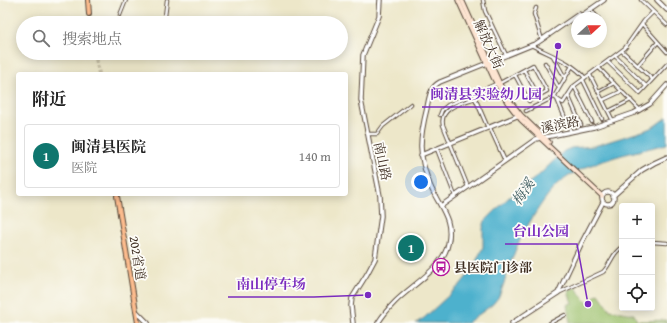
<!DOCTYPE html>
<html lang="zh">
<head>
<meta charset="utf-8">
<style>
  :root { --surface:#fff; --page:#f2f2f2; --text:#222; --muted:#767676; --line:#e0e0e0; --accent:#0f766e }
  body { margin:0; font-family:"Gentium Book Plus","Noto Serif SC",serif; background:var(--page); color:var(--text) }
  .controls { position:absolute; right:12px; bottom:12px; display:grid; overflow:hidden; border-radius:4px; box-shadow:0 2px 10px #0003 }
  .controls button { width:36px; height:36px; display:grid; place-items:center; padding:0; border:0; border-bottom:1px solid var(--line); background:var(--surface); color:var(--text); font:20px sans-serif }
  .compass { position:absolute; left:571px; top:12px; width:36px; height:36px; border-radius:50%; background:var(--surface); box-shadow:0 2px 10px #0003; rotate:69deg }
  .you { position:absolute; left:421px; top:182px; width:14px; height:14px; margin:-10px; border:3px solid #fff; border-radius:50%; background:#1a73e8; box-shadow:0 0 0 6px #1a73e833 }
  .badge { display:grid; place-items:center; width:26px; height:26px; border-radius:50%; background:var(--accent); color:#fff; font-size:13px; font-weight:700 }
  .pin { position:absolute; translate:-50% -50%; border:2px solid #fff; box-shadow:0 1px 4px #0006 }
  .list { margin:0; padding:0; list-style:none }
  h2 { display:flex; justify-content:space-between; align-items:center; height:52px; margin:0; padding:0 16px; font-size:17px }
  h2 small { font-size:13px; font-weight:400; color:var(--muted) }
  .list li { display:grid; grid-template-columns:26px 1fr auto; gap:12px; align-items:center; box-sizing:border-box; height:64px; margin:0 8px 8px; padding:0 8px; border:1px solid var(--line); border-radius:4px }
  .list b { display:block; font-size:15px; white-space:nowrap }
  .list p { margin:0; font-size:13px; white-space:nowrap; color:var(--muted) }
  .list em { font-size:13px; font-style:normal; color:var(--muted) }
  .icon { flex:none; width:22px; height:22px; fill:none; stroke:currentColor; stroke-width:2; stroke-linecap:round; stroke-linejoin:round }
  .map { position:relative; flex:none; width:667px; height:323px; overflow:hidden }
  .search { position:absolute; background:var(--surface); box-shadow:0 2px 10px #0003; left:16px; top:16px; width:332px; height:44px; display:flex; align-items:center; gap:10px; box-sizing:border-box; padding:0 14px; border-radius:22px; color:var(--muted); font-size:15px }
  .panel { position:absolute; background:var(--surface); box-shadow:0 2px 10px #0003; left:16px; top:72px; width:332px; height:124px; border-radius:4px }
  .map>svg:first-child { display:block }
  .green { fill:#9bc06b; stroke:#6b7544 }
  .water { fill:#4eb1cd; stroke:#446e76 }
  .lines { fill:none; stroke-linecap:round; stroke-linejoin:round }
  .primary-tunnel { stroke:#c9c1a7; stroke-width:4; stroke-dasharray:4 2; stroke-linecap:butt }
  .minor-casing { stroke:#564638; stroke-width:4.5 }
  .tertiary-casing { stroke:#564638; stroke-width:5.5 }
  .secondary-casing { stroke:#564638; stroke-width:5.5 }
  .primary-casing { stroke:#564638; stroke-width:6 }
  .minor { stroke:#fff; stroke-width:2.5 }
  .tertiary { stroke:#fff; stroke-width:3.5 }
  .secondary { stroke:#fde4d1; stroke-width:3.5 }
  .primary { stroke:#fbbb8d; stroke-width:4 }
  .labels { text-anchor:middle; stroke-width:3.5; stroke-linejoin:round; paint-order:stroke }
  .street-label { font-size:13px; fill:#3b2a1e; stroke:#fdfcf7 }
  .poi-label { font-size:13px; font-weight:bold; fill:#3b2a1e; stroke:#fdfcf7; text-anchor:start }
  .water-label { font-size:14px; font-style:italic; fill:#436064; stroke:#fdfcf7 }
  .leader { fill:none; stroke:#7b2cbf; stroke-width:1.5 }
  .callout-dot { fill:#7b2cbf; stroke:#fdfcf7; stroke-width:1.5 }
  .callout-label { font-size:14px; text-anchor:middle; font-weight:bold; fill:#7b2cbf; stroke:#fdfcf7; stroke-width:3.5; stroke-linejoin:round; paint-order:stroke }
</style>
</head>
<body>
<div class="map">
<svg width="667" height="323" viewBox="0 0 667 323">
  <rect width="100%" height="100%" fill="#fdfcf7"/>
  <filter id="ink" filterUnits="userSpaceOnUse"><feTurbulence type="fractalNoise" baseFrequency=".025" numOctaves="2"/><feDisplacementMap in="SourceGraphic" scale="8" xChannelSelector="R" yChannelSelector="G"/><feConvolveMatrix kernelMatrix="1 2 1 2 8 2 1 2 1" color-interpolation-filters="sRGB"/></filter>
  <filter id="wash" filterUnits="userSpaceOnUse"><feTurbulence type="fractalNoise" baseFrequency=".012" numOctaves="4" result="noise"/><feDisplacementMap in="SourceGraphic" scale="16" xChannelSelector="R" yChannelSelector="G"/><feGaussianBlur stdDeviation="0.9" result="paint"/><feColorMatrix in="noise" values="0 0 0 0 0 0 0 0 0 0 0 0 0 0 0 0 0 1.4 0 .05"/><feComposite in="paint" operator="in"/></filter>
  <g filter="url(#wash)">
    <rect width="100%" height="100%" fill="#ede7c9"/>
    <path class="green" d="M576,287L581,296L588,303L596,295L599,294L610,310L634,314L637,321L667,320V323H570L567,305L572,303L568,291Z"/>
    <path class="water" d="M667,117V144C632,153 584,161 557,185C545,196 528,224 521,238C511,257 507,279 498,298L492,305L467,323H416L424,318L460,285L472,270L483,247V228L485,221L509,197L538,176L564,151L571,148L594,146L643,131L653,127Z"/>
  </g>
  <g filter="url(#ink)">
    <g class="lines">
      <path class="primary-tunnel" d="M89,14L91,23
        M95,53L99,74"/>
      <g class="minor-casing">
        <path id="minor" d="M167,0L165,16L169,23
          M483,0L485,11L506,55
          M641,0L667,25
          M536,8L534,14L542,40
          M590,9L598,18
          M120,15L126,0
          M642,24L667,52
          M477,33L492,27
          M531,45C548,54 574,63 585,78
          M622,51L652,79
          M180,56V53
          M553,56L565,78
          M615,56L646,86
          M608,62L640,93L667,64
          M545,63L559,88
          M638,65L658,42
          M599,68L640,110
          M524,70L538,95
          M590,75L613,121
          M583,80L602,119
          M500,83L533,65L547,91L529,101L515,75
          M574,86L592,122
          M599,91L614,83
          M568,95L581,125
          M554,97L572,66
          M557,99L571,132
          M603,100L622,91
          M526,111L554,97L563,103L574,86L625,48L644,21L653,12
          M609,111L631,100
          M440,115L442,110L448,105L496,84
          M490,128L505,161
          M368,134H377L383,126L411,104
          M437,149L455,196
          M468,187L443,125C439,107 463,103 475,98L488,128
          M652,242L667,243
          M558,293L603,272C611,264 612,253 622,247
          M550,323L565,315"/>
      </g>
      <g class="tertiary-casing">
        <path id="tertiary" d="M657,0L667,10
          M421,155L517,116
          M602 198a6 6 0 1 1 12 0a6 6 0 1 1-12 0Z
          M613,196L642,170L654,163L667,157
          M441,206L536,139L594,127L634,113L650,104L667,85
          M136,311L148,323
          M353,323L351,306L352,298L367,274L375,259L381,216L380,196L361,100L363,55L379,16L380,0
          M378,323C383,315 389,308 395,302C412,285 443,268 448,244C454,219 439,207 430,185C418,154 419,140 427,108C429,98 430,87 440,82L537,43L579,14L581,16L604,0
          M512,323L558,293L582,242L603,202"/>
      </g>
      <g class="secondary-casing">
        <path id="secondary" d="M458,0L494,79L507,102L521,120L602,196
          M462,0L504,93L521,115L549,142"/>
      </g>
      <g class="primary-casing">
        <path id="primary" d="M88,0L89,14
          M117,196L138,323"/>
      </g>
      <use href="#minor" class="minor"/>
      <use href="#tertiary" class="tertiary"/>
      <use href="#secondary" class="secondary"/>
      <use href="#primary" class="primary"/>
    </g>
  </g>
  <defs>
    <g id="bus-ring" transform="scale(0.9)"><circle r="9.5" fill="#fdfcf7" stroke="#b5179e" stroke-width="1.5"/><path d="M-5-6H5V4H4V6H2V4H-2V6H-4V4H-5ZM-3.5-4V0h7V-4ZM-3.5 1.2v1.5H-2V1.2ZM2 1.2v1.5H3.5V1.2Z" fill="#b5179e"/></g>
  </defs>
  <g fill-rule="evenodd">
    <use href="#bus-ring" x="441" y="267"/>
  </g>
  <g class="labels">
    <g class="street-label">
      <text transform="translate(489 44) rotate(66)" y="5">解放大街</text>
      <text transform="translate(560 124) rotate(-11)" y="5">溪滨路</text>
      <text transform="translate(383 161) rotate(78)" y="5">南山路</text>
      <text transform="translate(138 258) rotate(81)" y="5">202省道</text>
    </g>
    <g class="poi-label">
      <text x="454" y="272">县医院门诊部</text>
    </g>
    <g class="water-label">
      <text transform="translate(523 192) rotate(-55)" y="5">梅溪</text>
    </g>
  </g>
  <path class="leader" d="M558 46L550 107H422M588 304L577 244H505M368 295L314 297H228"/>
  <g class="callout-dot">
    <circle cx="558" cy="46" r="4"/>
    <circle cx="588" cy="304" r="4"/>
    <circle cx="368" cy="295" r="4"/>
  </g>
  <g class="callout-label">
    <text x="486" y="99">闽清县实验幼儿园</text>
    <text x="541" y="236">台山公园</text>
    <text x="271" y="289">南山停车场</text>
  </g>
</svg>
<div class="controls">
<button>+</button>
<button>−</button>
<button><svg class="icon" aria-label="locate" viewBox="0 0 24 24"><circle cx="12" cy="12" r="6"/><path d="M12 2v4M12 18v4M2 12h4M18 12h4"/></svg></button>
</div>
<svg class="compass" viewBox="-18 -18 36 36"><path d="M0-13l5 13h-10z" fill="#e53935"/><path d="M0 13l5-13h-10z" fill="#767676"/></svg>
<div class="you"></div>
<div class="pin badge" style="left:411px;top:248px">1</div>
<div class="search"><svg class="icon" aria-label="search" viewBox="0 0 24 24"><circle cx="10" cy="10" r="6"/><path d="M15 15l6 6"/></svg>搜索地点</div>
<section class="panel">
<h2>附近<small></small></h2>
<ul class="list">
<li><span class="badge">1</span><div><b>闽清县医院</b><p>医院</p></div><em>140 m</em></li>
</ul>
</section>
</div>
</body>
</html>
